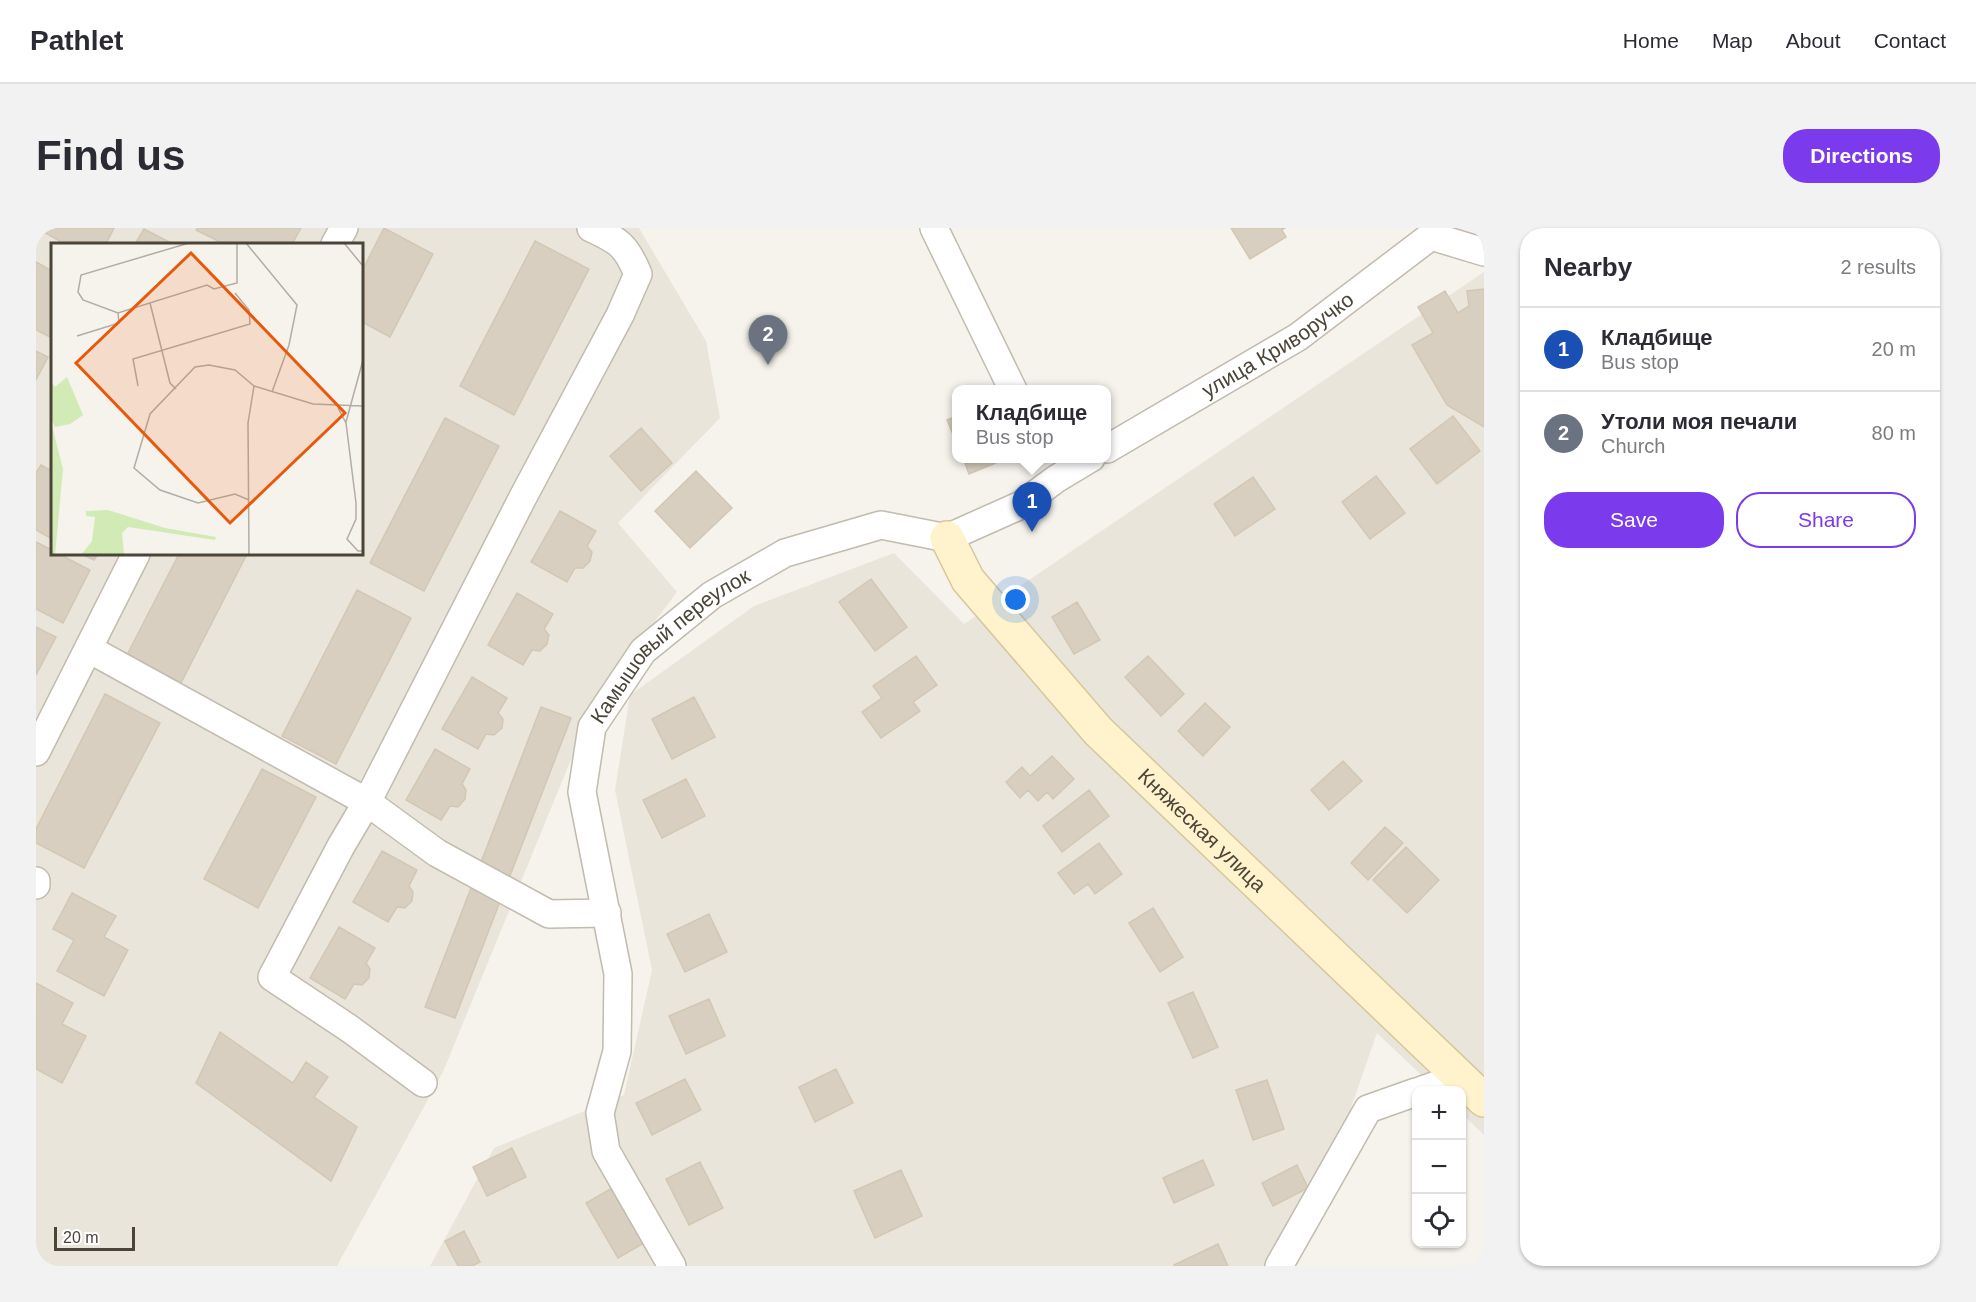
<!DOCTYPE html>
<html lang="en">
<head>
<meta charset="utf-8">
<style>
  :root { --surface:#fff; --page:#f2f2f3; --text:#2b2b33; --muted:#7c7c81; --line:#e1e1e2; --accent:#7c3aed }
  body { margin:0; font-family:Helvetica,sans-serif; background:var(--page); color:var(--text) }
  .controls { position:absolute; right:18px; bottom:18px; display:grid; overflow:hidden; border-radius:12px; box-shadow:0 2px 4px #0004 }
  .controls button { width:54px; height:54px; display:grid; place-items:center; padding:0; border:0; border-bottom:2px solid var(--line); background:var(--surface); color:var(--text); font:30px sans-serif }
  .scale { position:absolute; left:18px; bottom:15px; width:81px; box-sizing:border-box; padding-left:6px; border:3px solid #4b4439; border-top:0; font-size:16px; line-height:21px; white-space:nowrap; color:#4b4439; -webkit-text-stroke:4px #fff; paint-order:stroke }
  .you { position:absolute; left:980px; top:372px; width:21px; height:21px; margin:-15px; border:4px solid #fff; border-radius:50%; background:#1a73e8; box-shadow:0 0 0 9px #1a73e833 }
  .badge { display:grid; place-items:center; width:39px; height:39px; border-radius:50%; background:var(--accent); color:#fff; font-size:20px; font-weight:700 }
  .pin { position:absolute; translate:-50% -50px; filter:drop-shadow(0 2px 3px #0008) }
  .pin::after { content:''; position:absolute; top:32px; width:21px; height:18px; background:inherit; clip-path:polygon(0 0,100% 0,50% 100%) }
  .popup { position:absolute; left:916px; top:157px; width:159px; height:78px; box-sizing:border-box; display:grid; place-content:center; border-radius:12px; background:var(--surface); filter:drop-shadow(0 2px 4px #0005); font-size:20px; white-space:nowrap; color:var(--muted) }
  .popup b { font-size:22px; color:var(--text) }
  .popup::after { content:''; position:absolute; left:50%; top:100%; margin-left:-12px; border:12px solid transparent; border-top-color:var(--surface) }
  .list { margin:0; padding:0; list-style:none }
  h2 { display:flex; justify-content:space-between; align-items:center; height:78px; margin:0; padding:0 24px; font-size:26px }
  h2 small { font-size:20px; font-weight:400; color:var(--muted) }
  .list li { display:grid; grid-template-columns:39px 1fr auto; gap:18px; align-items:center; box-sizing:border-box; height:84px; padding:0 24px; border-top:2px solid var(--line) }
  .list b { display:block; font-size:22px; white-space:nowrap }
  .list p { margin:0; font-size:20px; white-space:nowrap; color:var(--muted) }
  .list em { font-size:20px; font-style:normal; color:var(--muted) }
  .actions { display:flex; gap:12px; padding:18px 24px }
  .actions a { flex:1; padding:14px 0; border:2px solid var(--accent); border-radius:24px; text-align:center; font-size:21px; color:var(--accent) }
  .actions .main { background:var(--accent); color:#fff }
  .icon { flex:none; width:33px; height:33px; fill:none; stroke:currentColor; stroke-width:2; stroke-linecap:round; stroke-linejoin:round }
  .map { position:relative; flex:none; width:1448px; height:1038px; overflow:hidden; border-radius:24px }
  header { display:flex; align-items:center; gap:36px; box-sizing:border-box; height:84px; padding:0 30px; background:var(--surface); border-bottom:2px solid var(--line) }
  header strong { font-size:28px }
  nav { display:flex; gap:33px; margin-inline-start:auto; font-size:21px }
  .intro { display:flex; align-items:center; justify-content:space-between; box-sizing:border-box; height:144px; padding:0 36px }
  h1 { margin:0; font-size:42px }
  .button { padding:15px 27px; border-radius:24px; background:var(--accent); color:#fff; font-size:21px; font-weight:700 }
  main { display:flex; gap:36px; padding:0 36px }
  aside { flex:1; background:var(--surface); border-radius:24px; box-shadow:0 2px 4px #0004 }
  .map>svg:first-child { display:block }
  .residential { fill:#eae5da; fill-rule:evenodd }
  .building { fill:#d8cfc1; stroke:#d3c7b4; stroke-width:1.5 }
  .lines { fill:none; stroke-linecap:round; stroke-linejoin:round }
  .street-casing { stroke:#c2bbae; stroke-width:30 }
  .secondary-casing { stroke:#d6c79b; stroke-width:36 }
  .street { stroke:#fff; stroke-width:27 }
  .secondary { stroke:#fff3cd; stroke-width:33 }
  .labels { text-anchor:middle; stroke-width:6; stroke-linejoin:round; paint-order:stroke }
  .street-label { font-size:21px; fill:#4b4439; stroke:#fff }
  .inset-road { fill:none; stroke:#b2ada4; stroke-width:1.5 }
  .view { fill:#e8590c; fill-opacity:0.15; stroke:#e8590c; stroke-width:3 }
  .inset-edge { fill:none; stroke:#4b4439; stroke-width:3 }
</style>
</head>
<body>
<header>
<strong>Pathlet</strong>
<nav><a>Home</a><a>Map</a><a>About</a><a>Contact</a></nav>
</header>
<div class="intro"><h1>Find us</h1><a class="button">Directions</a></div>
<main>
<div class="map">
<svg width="1448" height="1038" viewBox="0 0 1448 1038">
  <rect width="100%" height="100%" fill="#f6f3ec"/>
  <path class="residential" d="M0,0H603L670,113L684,190L582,295L641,364L559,473L407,844L301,1038H0ZM16,16H326V326H16Z
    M1448,44V907L1426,886V862H1401L1341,805L1260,1038H394L458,920L588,867L616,742L579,562L594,467L718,378L858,325L928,396Z"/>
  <path class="building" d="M0,0H78L70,16H29Z
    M162,0H265L256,16H188L160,2Z
    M348,0L397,26L354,109L326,94V43Z
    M1195,0H1249L1246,2L1250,9L1214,31Z
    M108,1L137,16H99Z
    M499,13L553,41L478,187L424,158Z
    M0,34L16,43V110L0,102Z
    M1448,61V199L1411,177L1376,117L1397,105L1382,79L1409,63L1422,85L1433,78L1431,63Z
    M0,123L12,129L0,152Z
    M921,188V216L911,192Z
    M1417,188L1444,223L1401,256L1374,221Z
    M409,190L463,218L388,363L334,335Z
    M605,200L636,235L605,263L574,228Z
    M927,230H969V231L933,246Z
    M5,237L16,243V311L0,302V245Z
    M660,243L696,280L654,320L619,283Z
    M1340,248L1369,285L1334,311L1306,274Z
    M1217,249L1239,281L1199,308L1178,276Z
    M524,283L560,303L551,318L556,324L554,333L547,340H539L531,354L495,334Z
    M0,314L16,322V326H23L54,342L27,395L0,381Z
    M45,326H62L58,332Z
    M143,326H211L145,455L91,427Z
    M835,351L871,399L839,423L803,374Z
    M321,362L375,390L300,536L246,508Z
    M481,365L517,386L508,401L513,407L511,416L504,423L496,422L487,437L452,417Z
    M1041,374L1064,412L1038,426L1016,389Z
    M0,399L20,409L0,447Z
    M880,428L901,457L877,474L884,483L845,510L826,484L846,470L837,458Z
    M1112,428L1148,466L1125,488L1089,449Z
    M436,449L471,470L462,485L467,491L466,500L458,507L450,506L442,521L406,501Z
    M69,466L124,495L48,640L0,615V601Z
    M658,469L679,509L636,531L616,491Z
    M1169,475L1194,499L1167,528L1142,503Z
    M505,479L535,490L419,790L389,779Z
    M399,521L434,541L426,556L430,562L429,571L422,579L414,578L405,592L370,572Z
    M1016,528L1038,551L1017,571L1011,564L1002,573L992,562L984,570L970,554L986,539L994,548Z
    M1307,533L1326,553L1293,582L1275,562Z
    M226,541L280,569L222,680L168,651Z
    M650,551L669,588L626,610L607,572Z
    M1053,562L1073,588L1026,624L1007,598Z
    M1349,599L1367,615L1332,652L1315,635Z
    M1063,615L1086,646L1059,666L1052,656L1038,666L1022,645Z
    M1370,619L1403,652L1371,685L1337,652Z
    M346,623L381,642L373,658L377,664L376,673L369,680L361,679L352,694L317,674Z
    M36,665L80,688L68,709L92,722L68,768L21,743L38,712L17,701Z
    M1117,680L1147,729L1124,744L1093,695Z
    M673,686L691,724L649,744L631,706Z
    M303,699L339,720L330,735L334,741L333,750L326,757L318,756L309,771L274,750Z
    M0,755L37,775L26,796L50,808L26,855L0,841Z
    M1157,764L1182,819L1157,830L1132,775Z
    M673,771L689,808L650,826L633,788Z
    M184,804L257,855L270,834L292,849L278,869L321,899L295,953L160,855Z
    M800,841L817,875L779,894L763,859Z
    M649,851L665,882L616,907L600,875Z
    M1231,852L1248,901L1217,912L1200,862Z
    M476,920L490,949L451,968L437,939Z
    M1167,932L1178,957L1138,975L1127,950Z
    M664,934L687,980L653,997L630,951Z
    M1261,937L1272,960L1237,978L1226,955Z
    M865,942L886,988L839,1010L818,963Z
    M583,956L615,1011L582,1030L550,975Z
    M428,1003L444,1034L436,1038H422L409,1013Z
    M1182,1016L1192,1038H1139L1138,1037Z"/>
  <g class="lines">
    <g class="street-casing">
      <g id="street">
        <path d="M898,0L977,162"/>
        <path d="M1395,8L1448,24"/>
        <path d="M299,16L308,0"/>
        <path id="s1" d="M1071,221L1262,109L1395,8L1402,0"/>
        <path d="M53,421L331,574L401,625L513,686L571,685"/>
        <path d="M0,524L100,326"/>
        <path d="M0,653V657"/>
        <path d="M387,855L314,801L236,749L305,618L331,574L487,269L584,87L602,46C590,17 583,13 555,0"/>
        <path d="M1386,862L1424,849"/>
        <path id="s2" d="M636,1038L570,923L564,885L581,823L582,746L546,564L556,499L607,423L676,367L749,325L845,297L911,310L985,277L1020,251L1055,230"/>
        <path d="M1243,1038L1332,881L1380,864"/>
      </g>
    </g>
    <g class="secondary-casing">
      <g id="secondary">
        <path id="s3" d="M911,310L932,352L1062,503L1448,872"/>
      </g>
    </g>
    <use href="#street" class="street"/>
    <use href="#secondary" class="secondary"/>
  </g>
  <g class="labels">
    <g class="street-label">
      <text dy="7" stroke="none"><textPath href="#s1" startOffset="200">улица Криворучко</textPath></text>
      <text dy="7" stroke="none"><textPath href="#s2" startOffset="678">Камышовый переулок</textPath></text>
      <text dy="7" stroke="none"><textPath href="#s3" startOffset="390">Княжеская улица</textPath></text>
    </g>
  </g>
  <g transform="translate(15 15)">
    <rect width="312" height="312" fill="#f6f3ec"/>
    <path d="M16,134L32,172L19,181L4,184L0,175V139L4,144ZM0,179L12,226L4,312H0ZM57,267L114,285L165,294L164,297L77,284L71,290L73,312H30L41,298L44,274L35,273V268Z" fill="#d2eab5"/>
    <path class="inset-road" d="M138,0L30,32L27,49L32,57L67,70L156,42L163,46L186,40V0M195,0L246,62L238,102L221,149M293,0L312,23M99,60L119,140L125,146M26,93L68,80L67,70M87,143L82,116L199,81L198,67L184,50M203,143L262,161L312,163M287,165L295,180L305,260V276L296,296L307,308H312M295,179L312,117M198,257L184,251L147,260L109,247L83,225L99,171L144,124L158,122L184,127L203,143M87,312H106M198,312L197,180L203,143"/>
    <path class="view" d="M140,10L294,170L179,280L25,120Z"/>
    <rect width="312" height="312" class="inset-edge"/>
  </g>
</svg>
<div class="controls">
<button>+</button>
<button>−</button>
<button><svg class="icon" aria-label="locate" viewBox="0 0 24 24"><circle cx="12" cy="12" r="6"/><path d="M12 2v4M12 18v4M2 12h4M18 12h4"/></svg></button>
</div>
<div class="scale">20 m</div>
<div class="you"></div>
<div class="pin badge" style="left:996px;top:304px;background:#1a4fb4">1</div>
<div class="popup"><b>Кладбище</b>Bus stop</div>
<div class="pin badge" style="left:732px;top:137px;background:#6b7280">2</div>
</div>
<aside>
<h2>Nearby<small>2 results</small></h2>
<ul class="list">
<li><span class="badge" style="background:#1a4fb4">1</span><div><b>Кладбище</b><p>Bus stop</p></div><em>20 m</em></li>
<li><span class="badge" style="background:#6b7280">2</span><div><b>Утоли моя печали</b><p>Church</p></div><em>80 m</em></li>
</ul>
<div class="actions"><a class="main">Save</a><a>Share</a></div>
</aside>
</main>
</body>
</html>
